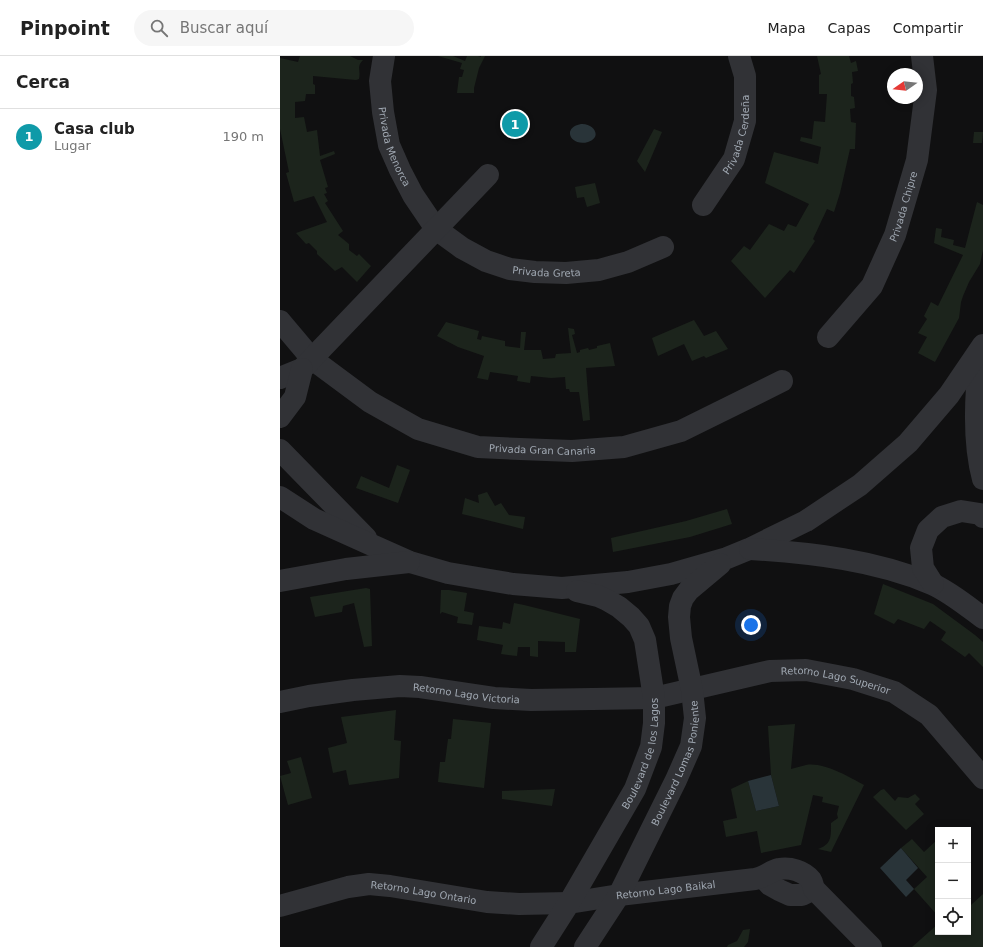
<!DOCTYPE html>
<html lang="es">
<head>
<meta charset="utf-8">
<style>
  :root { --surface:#fff; --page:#f6f6f6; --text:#222; --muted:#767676; --line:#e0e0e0; --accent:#111827 }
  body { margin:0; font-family:"DejaVu Sans",sans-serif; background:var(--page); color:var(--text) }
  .controls { position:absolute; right:12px; bottom:12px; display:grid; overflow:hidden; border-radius:0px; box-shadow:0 2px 10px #0003 }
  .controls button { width:36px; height:36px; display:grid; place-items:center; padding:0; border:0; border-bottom:1px solid var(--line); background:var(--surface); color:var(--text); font:20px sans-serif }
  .compass { position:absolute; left:607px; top:12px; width:36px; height:36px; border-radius:50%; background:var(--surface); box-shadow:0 2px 10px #0003; rotate:256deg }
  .you { position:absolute; left:471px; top:569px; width:14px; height:14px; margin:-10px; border:3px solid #fff; border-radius:50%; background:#1a73e8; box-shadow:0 0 0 6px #1a73e833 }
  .badge { display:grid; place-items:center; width:26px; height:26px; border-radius:50%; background:var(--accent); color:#fff; font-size:13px; font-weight:700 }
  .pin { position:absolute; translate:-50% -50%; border:2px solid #fff; box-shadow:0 1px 4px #0006 }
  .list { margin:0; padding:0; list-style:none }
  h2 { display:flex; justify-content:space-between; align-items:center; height:52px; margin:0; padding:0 16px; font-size:17px }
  h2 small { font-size:13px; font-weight:400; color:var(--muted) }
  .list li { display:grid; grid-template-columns:26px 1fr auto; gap:12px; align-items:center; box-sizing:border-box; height:56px; padding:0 16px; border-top:1px solid var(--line) }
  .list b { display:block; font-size:15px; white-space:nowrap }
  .list p { margin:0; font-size:13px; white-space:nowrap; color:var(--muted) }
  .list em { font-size:13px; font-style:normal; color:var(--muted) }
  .icon { flex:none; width:22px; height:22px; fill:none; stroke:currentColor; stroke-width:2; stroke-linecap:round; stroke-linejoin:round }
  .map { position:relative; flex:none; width:703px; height:891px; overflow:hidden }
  header { display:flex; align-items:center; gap:24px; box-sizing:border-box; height:56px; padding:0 20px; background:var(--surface); border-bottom:1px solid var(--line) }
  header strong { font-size:19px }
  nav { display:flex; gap:22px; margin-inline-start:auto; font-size:14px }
  .search { width:280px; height:36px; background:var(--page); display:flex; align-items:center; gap:10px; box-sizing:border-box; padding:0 14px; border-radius:22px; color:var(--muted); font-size:15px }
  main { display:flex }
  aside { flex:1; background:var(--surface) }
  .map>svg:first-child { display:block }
  .green { fill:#1c241c }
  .water { fill:#293439 }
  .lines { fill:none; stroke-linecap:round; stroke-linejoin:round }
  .minor { stroke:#313236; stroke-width:22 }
  .labels { text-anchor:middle; stroke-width:3; stroke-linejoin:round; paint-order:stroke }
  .street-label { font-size:10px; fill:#a0a8b2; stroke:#0b0b0c }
</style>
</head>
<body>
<header>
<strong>Pinpoint</strong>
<div class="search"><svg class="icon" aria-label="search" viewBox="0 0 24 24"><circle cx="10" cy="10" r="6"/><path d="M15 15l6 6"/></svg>Buscar aquí</div>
<nav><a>Mapa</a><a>Capas</a><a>Compartir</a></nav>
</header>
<main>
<aside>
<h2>Cerca<small></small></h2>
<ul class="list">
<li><span class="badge" style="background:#0f9aa8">1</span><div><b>Casa club</b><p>Lugar</p></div><em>190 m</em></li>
</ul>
</aside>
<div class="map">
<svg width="703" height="891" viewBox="0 0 703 891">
  <rect width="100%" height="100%" fill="#101011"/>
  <path class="green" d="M20,0H70L78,4H83C76,11 81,14 79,23L76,24L33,20V28L35,29V38H26L25,45L15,46V62L24,61L27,76L37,74L40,100L54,95L55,98L40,104L48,131L45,132L47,137L44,138L48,145L45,147L63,175L58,179L69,188V194L77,200L79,198L91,210L77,226L62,211L55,215L37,198V195L29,187L26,188L16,177L47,166L34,140L14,146L6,117L9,116L0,73V2L18,6Z
    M158,0H173L185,5L187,0H198L201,1V0H205L199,12L194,32V37H177L179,21H182L184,14L180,13L182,7Z
    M537,0H569L571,7L576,5L578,15L572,16L573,27L571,28V40L574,41L575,52L570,53L571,66L576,67L575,93H570L560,137L554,156L547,153L533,183L535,185L514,217L510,214L485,242L451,205L464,190L470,194L489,168L504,175L508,168L516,171L529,148L485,127L494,96L538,108L541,91L520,85L521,81L532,83L534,65L545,66L547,38H539V19L541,18Z
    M374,73L382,76L365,116L357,105Z
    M694,76H703L702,87H693Z
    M315,127L320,147L307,151L304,141L297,142L295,131Z
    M697,146L703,149V194L700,208L689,226L683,240L681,246L679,262L655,306L638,297L647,281L638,277L647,263L644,260L651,246L658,250L683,199L654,187L656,172L662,173L661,181L674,184L673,189L685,192Z
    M414,264L424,280L436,275L448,293L426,302L424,300L412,305L404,288L378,300L372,282Z
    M166,266L199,275L197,283L201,284L202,280L225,285V290L240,292L241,276H246L244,294H261L263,303L275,302L276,298L291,297L288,272L294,273L295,278L292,279L297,297L300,296V294L308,292L309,294L317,292V290L330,287L335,310L306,312L310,364L303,365L299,336H290L289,333H286L285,321L271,322L251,320L250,327L237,325L238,320L210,316L208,324L197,322L204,300L178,291L157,280Z
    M117,409L130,414L118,447L76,432L81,420L109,432Z
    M207,436L215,450L221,447L229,459L245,461L243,473L182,458L185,442L199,447L198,439Z
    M447,453L452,468L410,481L333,496L331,482L406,465Z
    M603,528L653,548L695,579L703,586V611L689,597L685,601L661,584L666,576L650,565L644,573L618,563L614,568L594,558Z
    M86,532L90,533L92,590L84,591L74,547L63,550L62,556L35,561L30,541Z
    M161,534H169L187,537L184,555L194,557L192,569L177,567L178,561L162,556L160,558Z
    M234,547L244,549L300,563L296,596H285V586L258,585V601L250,600V591H238L237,600L221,598L223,589L197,584L199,570L222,573L223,566L230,568Z
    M116,654L114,684L121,685L119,722L69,729L66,714L53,717L48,692L67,687L61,661Z
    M173,663L211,667L204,732L158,726L160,706H165L168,683H171Z
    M515,668L511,713C516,712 521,710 526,709C544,706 569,721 584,729L551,796L538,793C552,788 551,780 551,767L558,762L557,758L559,750L542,746L543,741L533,739L521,789L481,797L477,775L446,781L443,765L457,762L451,733L468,725L476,755L499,750L491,719L488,670Z
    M21,701L32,742L8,749L0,720L11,717L7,705Z
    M275,733L272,750L222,743V735Z
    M604,733L615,745L618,741L628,742L635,738L640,743L635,748L644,758L626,774L593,741L601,734Z
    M632,783L644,796L658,783V860L634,833L647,821L621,792Z
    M703,838V891H632L658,868V876H688V846L691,849Z
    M470,873L468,886L464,891H447L448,889L457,885L463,874Z"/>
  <path class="water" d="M301,68C315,67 322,82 308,86C291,91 281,72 301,68Z
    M491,719L499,750L476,755L468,725Z
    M621,792L638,812L626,824L634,833L626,841L600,812Z"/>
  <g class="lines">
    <g class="minor">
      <path id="s1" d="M104,0L100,25L103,56L109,89L120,114L133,139L156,173L182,192L206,205L230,213L255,216L286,217L319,214L348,206L383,191"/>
      <path id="s2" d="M423,149L454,103L465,65V20L459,0"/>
      <path id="s3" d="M0,265L32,303L90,346L138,373L198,391L240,393L292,395L344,391L401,375L502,325"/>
      <path id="s4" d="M548,281L592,230L615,179L637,104L646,34L642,0"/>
      <path d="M703,298C701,309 698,320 697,331C695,361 695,394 703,423"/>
      <path d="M0,322L22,313L208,119"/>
      <path d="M0,361L15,341L22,313"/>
      <path d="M0,394L86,482"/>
      <path d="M0,441L34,463L94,490L130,506L168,517L233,528L282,532L348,526L391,518L447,502L469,493L526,465L580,429L628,387L669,339L703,289"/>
      <path d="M470,493C532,497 595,504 652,528C670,536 687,550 703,562"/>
      <path d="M0,525L66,513L129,506"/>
      <path d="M653,528L643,512L641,492L648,474L662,461L681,455L700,458L703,461"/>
      <path id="s5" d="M0,646L29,640L73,634L120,630L140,631L214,642L251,644L374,642L490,615L526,614L573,623L614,636L649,659L703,722"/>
      <path d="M483,821L490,829L499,834L510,839H522L534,833"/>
      <path id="s6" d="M0,850L68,831L89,828L110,830L207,846L239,848L289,847L339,839L475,823C484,821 491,815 499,813C510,811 524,815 531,824C533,827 533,831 534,833L591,891"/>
      <path id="s7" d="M261,891L289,847L355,733L371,691L374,667V642L365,584L359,570L351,561L339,551L327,544L318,540L297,535"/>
      <path id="s8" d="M305,891L339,839L396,724L411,690L415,662L412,634L401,582L399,561L400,550L403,542L409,534L440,508"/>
    </g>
  </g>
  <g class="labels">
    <g class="street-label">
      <text dy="4" stroke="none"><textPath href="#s2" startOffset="80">Privada Cerdeña</textPath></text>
      <text dy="4" stroke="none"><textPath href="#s1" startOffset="93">Privada Menorca</textPath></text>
      <text dy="4" stroke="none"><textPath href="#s4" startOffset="153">Privada Chipre</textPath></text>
      <text dy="4" stroke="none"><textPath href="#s1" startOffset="308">Privada Greta</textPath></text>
      <text dy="4" stroke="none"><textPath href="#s3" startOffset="304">Privada Gran Canaria</textPath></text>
      <text dy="4" stroke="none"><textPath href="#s5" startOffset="562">Retorno Lago Superior</textPath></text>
      <text dy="4" stroke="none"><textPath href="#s5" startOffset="188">Retorno Lago Victoria</textPath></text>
      <text dy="4" stroke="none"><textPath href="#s7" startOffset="220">Boulevard de los Lagos</textPath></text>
      <text dy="4" stroke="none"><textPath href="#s8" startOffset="207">Boulevard Lomas Poniente</textPath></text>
      <text dy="4" stroke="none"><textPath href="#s6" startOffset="391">Retorno Lago Baikal</textPath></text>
      <text dy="4" stroke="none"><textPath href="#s6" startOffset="147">Retorno Lago Ontario</textPath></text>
    </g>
  </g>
</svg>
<div class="controls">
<button>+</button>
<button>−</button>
<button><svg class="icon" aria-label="locate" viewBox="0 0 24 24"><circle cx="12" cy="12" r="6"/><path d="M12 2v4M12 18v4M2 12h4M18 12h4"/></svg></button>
</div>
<svg class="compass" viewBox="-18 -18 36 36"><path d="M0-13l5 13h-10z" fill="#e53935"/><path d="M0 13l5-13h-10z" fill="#767676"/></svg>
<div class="you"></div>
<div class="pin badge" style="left:235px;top:68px;background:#0f9aa8">1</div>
</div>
</main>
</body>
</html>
